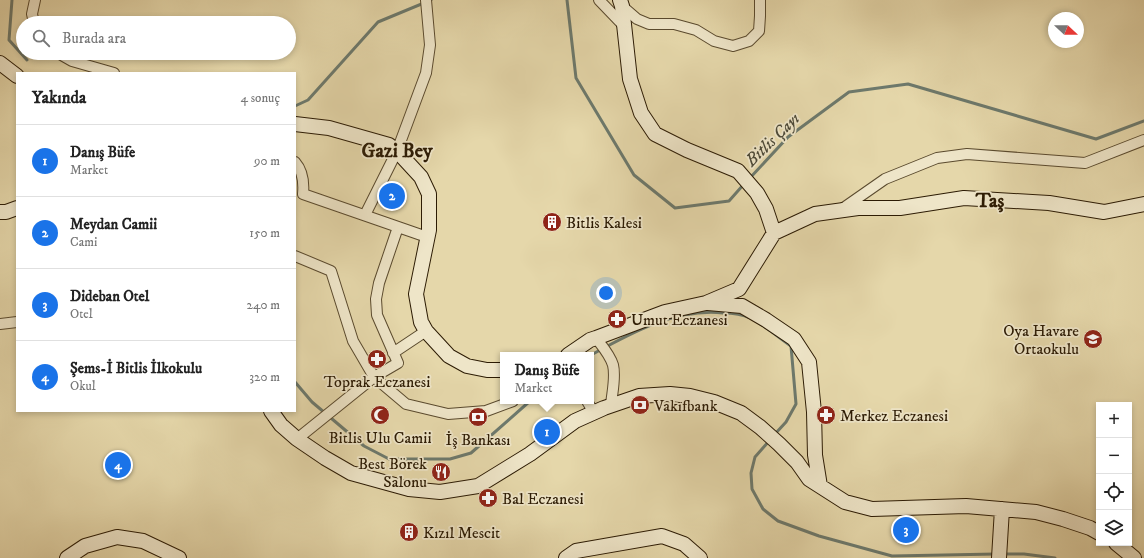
<!DOCTYPE html>
<html lang="tr">
<head>
<meta charset="utf-8">
<style>
  :root { --surface:#fff; --page:#f2f2f2; --text:#222; --muted:#767676; --line:#e0e0e0; --accent:#1a73e8 }
  body { margin:0; font-family:"IM FELL DW Pica",serif; background:var(--page); color:var(--text) }
  .controls { position:absolute; right:12px; bottom:12px; display:grid; overflow:hidden; border-radius:0px; box-shadow:0 2px 6px #0003 }
  .controls button { width:36px; height:36px; display:grid; place-items:center; padding:0; border:0; border-bottom:1px solid var(--line); background:var(--surface); color:var(--text); font:20px sans-serif }
  .compass { position:absolute; left:1048px; top:12px; width:36px; height:36px; border-radius:50%; background:var(--surface); box-shadow:0 2px 6px #0003; rotate:112deg }
  .you { position:absolute; left:606px; top:293px; width:14px; height:14px; margin:-10px; border:3px solid #fff; border-radius:50%; background:#1a73e8; box-shadow:0 0 0 6px #1a73e833 }
  .badge { display:grid; place-items:center; width:26px; height:26px; border-radius:50%; background:var(--accent); color:#fff; font-size:13px; font-weight:700 }
  .pin { position:absolute; translate:-50% -50%; border:2px solid #fff; box-shadow:0 1px 4px #0006 }
  .popup { position:absolute; left:500px; top:352px; width:94px; height:52px; box-sizing:border-box; display:grid; place-content:center; border-radius:0px; background:var(--surface); filter:drop-shadow(0 1px 3px #0005); font-size:13px; white-space:nowrap; color:var(--muted) }
  .popup b { font-size:15px; color:var(--text) }
  .popup::after { content:''; position:absolute; left:50%; top:100%; margin-left:-8px; border:8px solid transparent; border-top-color:var(--surface) }
  .list { margin:0; padding:0; list-style:none }
  h2 { display:flex; justify-content:space-between; align-items:center; height:52px; margin:0; padding:0 16px; font-size:17px }
  h2 small { font-size:13px; font-weight:400; color:var(--muted) }
  .list li { display:grid; grid-template-columns:26px 1fr auto; gap:12px; align-items:center; box-sizing:border-box; height:72px; padding:0 16px; border-top:1px solid var(--line) }
  .list b { display:block; font-size:15px; white-space:nowrap }
  .list p { margin:0; font-size:13px; white-space:nowrap; color:var(--muted) }
  .list em { font-size:13px; font-style:normal; color:var(--muted) }
  .icon { flex:none; width:22px; height:22px; fill:none; stroke:currentColor; stroke-width:2; stroke-linecap:round; stroke-linejoin:round }
  .map { position:relative; flex:none; width:1144px; height:558px; overflow:hidden }
  .search { position:absolute; background:var(--surface); box-shadow:0 2px 6px #0003; left:16px; top:16px; width:280px; height:44px; display:flex; align-items:center; gap:10px; box-sizing:border-box; padding:0 14px; border-radius:22px; color:var(--muted); font-size:15px }
  .panel { position:absolute; background:var(--surface); box-shadow:0 2px 6px #0003; left:16px; top:72px; width:280px; height:340px; border-radius:0px }
  .map>svg:first-child { display:block }
  .lines { fill:none; stroke-linecap:round; stroke-linejoin:round }
  .stream { stroke:#6d796c; stroke-width:3 }
  .street-casing { stroke:#5a4a2e; stroke-width:12 }
  .secondary-casing { stroke:#2c1b04; stroke-width:16 }
  .street { stroke:#eee5c8; stroke-width:10 }
  .secondary { stroke:#eee5c8; stroke-width:14 }
  .labels { text-anchor:middle; stroke-width:3.5; stroke-linejoin:round; paint-order:stroke }
  .poi-label { font-size:16px; fill:#2c1b04; stroke:#eee5c8; text-anchor:start }
  .water-label { font-size:17px; font-style:italic; fill:#4d4a38; stroke:#eee5c8 }
  .district-label { font-size:20px; font-weight:bold; fill:#2c1b04; stroke:#eee5c8 }
</style>
</head>
<body>
<div class="map">
<svg width="1144" height="558" viewBox="0 0 1144 558">
  <rect width="100%" height="100%" fill="#e5d7aa"/>
  <filter id="stains"><feTurbulence type="fractalNoise" baseFrequency=".005" numOctaves="4"/><feColorMatrix values="0 0 0 0 .2 0 0 0 0 .09 0 0 0 0 .02 0 0 0 .5 -.17"/></filter>
  <radialGradient id="worn" r=".72"><stop offset=".6" stop-color="#630" stop-opacity="0"/><stop offset="1" stop-color="#630" stop-opacity=".3"/></radialGradient>
  <g class="lines">
    <path class="stream" d="M12,0L9,40L27,60
      M567,0L576,78L634,175L675,208L729,201L744,184
      M295,106L308,100L378,22L431,0
      M749,179L788,137L849,92L908,84L1096,139L1144,121
      M591,355C631,333 676,308 723,313C732,313 742,314 750,318C763,324 778,337 791,346L796,404L786,422L775,434
      M295,382L312,402L364,446L389,459H450L471,453L530,401
      M770,440L755,457L751,473L752,489L763,509L778,521L819,536L892,556L996,554
      M1003,554H1024L1055,558"/>
    <g class="street-casing">
      <path id="street" d="M599,0L624,26
        M622,6L637,19L649,24H674L696,30L714,41L733,46L749,41L759,31L760,16V0
        M34,23L32,14L35,0
        M58,53L72,61L114,73
        M295,162C303,171 304,183 303,194L427,237
        M842,209L885,179L937,158L967,154L1085,163L1144,140
        M365,215L397,151L426,73L430,45L426,0
        M295,256L331,271L353,341L374,377L406,404L448,414L486,411L513,401
        M0,324L17,322
        M596,338C602,346 610,355 613,365C616,377 612,393 611,405
        M393,353L426,331
        M587,401L594,413
        M297,439L374,377L398,363L377,315L376,299L379,283L398,227"/>
    </g>
    <g class="secondary-casing">
      <path id="secondary" d="M620,0L622,6L630,79L641,113L655,134L687,150L738,171L757,193L766,209L774,233
        M0,63L17,76
        M295,124L329,128L389,145L397,151L421,177L429,194V230L416,294L421,322L426,331L449,356L467,366L487,370H503
        M0,212H6L17,208
        M708,303L742,306L766,320L794,339L809,362L814,412L815,455L820,486
        M568,355L590,340L596,338L665,312L706,303L739,289L774,233L815,214L858,208H900L964,198L1049,203L1104,212L1144,204
        M271,411L281,425L297,439L325,458L351,473L409,489L440,492L478,486L530,454L575,421L604,408L639,396L670,394L690,396L714,402L741,413L760,427L779,444L797,462L809,479L845,502L872,509L966,506L1036,512L1063,519L1090,528L1099,533
        M1116,543L1134,558
        M67,558L85,546L117,537L143,541L179,558
        M566,558L576,551L662,536L684,544L700,558
        M999,558L1002,509"/>
    </g>
    <use href="#street" class="street"/>
    <use href="#secondary" class="secondary"/>
  </g>
  <defs>
    <g id="building-disc" transform="scale(1)"><circle r="9.5" fill="#8f2418" stroke="#eee5c8"/><path d="M-4-6H4V6H1V3H-1V6H-4ZM-2.5-4.3h1.7v1.8h-1.7ZM.8-4.3h1.7v1.8H.8ZM-2.5-1h1.7V.8h-1.7ZM.8-1h1.7V.8H.8Z" fill="#fff"/></g>
    <g id="pharmacy-disc" transform="scale(1)"><circle r="9.5" fill="#8f2418" stroke="#eee5c8"/><path d="M-2-6h4v4h4v4h-4v4h-4v-4h-4v-4h4Z" fill="#fff"/></g>
    <g id="school-disc" transform="scale(1)"><circle r="9.5" fill="#8f2418" stroke="#eee5c8"/><path d="M0-5L7-2L0 1L-7-2ZM-4 1L0 2.5L4 1V4Q0 6-4 4Z" fill="#fff"/></g>
    <g id="bank-disc" transform="scale(1)"><circle r="9.5" fill="#8f2418" stroke="#eee5c8"/><path d="M-6-4H6V4H-6ZM0-2.3a2.3 2.3 0 1 0 0 4.6a2.3 2.3 0 1 0 0-4.6Z" fill="#fff"/></g>
    <g id="mosque-disc" transform="scale(1)"><circle r="9.5" fill="#8f2418" stroke="#eee5c8"/><path d="M3.5-4.9A6 6 0 1 0 3.5 4.9A5 5 0 1 1 3.5-4.9Z" fill="#fff"/></g>
    <g id="restaurant-disc" transform="scale(1)"><circle r="9.5" fill="#8f2418" stroke="#eee5c8"/><path d="M-5-6h1v4h1v-4h1v4h1v-4h1v5L-1.5 .5V6h-2V.5L-5-1ZM5-6V6H3V1.5H1.5Q1.5-4 5-6Z" fill="#fff"/></g>
  </defs>
  <g fill-rule="evenodd">
    <use href="#building-disc" x="552" y="222"/>
    <use href="#pharmacy-disc" x="617" y="319"/>
    <use href="#school-disc" x="1093" y="339"/>
    <use href="#pharmacy-disc" x="377" y="359"/>
    <use href="#bank-disc" x="640" y="405"/>
    <use href="#mosque-disc" x="380" y="415"/>
    <use href="#pharmacy-disc" x="826" y="415"/>
    <use href="#bank-disc" x="478" y="417"/>
    <use href="#restaurant-disc" x="441" y="472"/>
    <use href="#pharmacy-disc" x="488" y="498"/>
    <use href="#building-disc" x="409" y="532"/>
  </g>
  <g class="labels">
    <g class="poi-label">
      <text x="566" y="228">Bitlis Kalesi</text>
      <text x="631" y="325">Umut Eczanesi</text>
      <text x="1079" y="336" text-anchor="end">Oya Havare<tspan x="1079" dy="18">Ortaokulu</tspan></text>
      <text x="377" y="387" text-anchor="middle">Toprak Eczanesi</text>
      <text x="654" y="411">Vakıfbank</text>
      <text x="840" y="421">Merkez Eczanesi</text>
      <text x="380" y="443" text-anchor="middle">Bitlis Ulu Camii</text>
      <text x="478" y="445" text-anchor="middle">İş Bankası</text>
      <text x="427" y="469" text-anchor="end">Best Börek<tspan x="427" dy="18">Salonu</tspan></text>
      <text x="502" y="504">Bal Eczanesi</text>
      <text x="423" y="538">Kızıl Mescit</text>
    </g>
    <g class="water-label">
      <text transform="translate(772 139) rotate(-44)" y="6">Bitlis Çayı</text>
    </g>
    <g class="district-label">
      <text x="397" y="157">Gazi Bey</text>
      <text x="990" y="207">Taş</text>
    </g>
  </g>
  <rect width="100%" height="100%" filter="url(#stains)"/>
  <rect width="100%" height="100%" fill="url(#worn)"/>
</svg>
<div class="controls">
<button>+</button>
<button>−</button>
<button><svg class="icon" aria-label="locate" viewBox="0 0 24 24"><circle cx="12" cy="12" r="6"/><path d="M12 2v4M12 18v4M2 12h4M18 12h4"/></svg></button>
<button><svg class="icon" aria-label="layers" viewBox="0 0 24 24"><path d="M12 4l9 5-9 5-9-5zM3 14l9 5 9-5"/></svg></button>
</div>
<svg class="compass" viewBox="-18 -18 36 36"><path d="M0-13l5 13h-10z" fill="#e53935"/><path d="M0 13l5-13h-10z" fill="#767676"/></svg>
<div class="you"></div>
<div class="pin badge" style="left:547px;top:432px">1</div>
<div class="popup"><b>Danış Büfe</b>Market</div>
<div class="pin badge" style="left:392px;top:196px">2</div>
<div class="pin badge" style="left:906px;top:530px">3</div>
<div class="pin badge" style="left:118px;top:465px">4</div>
<div class="search"><svg class="icon" aria-label="search" viewBox="0 0 24 24"><circle cx="10" cy="10" r="6"/><path d="M15 15l6 6"/></svg>Burada ara</div>
<section class="panel">
<h2>Yakında<small>4 sonuç</small></h2>
<ul class="list">
<li><span class="badge">1</span><div><b>Danış Büfe</b><p>Market</p></div><em>90 m</em></li>
<li><span class="badge">2</span><div><b>Meydan Camii</b><p>Cami</p></div><em>150 m</em></li>
<li><span class="badge">3</span><div><b>Dideban Otel</b><p>Otel</p></div><em>240 m</em></li>
<li><span class="badge">4</span><div><b>Şems-İ Bitlis İlkokulu</b><p>Okul</p></div><em>320 m</em></li>
</ul>
</section>
</div>
</body>
</html>
